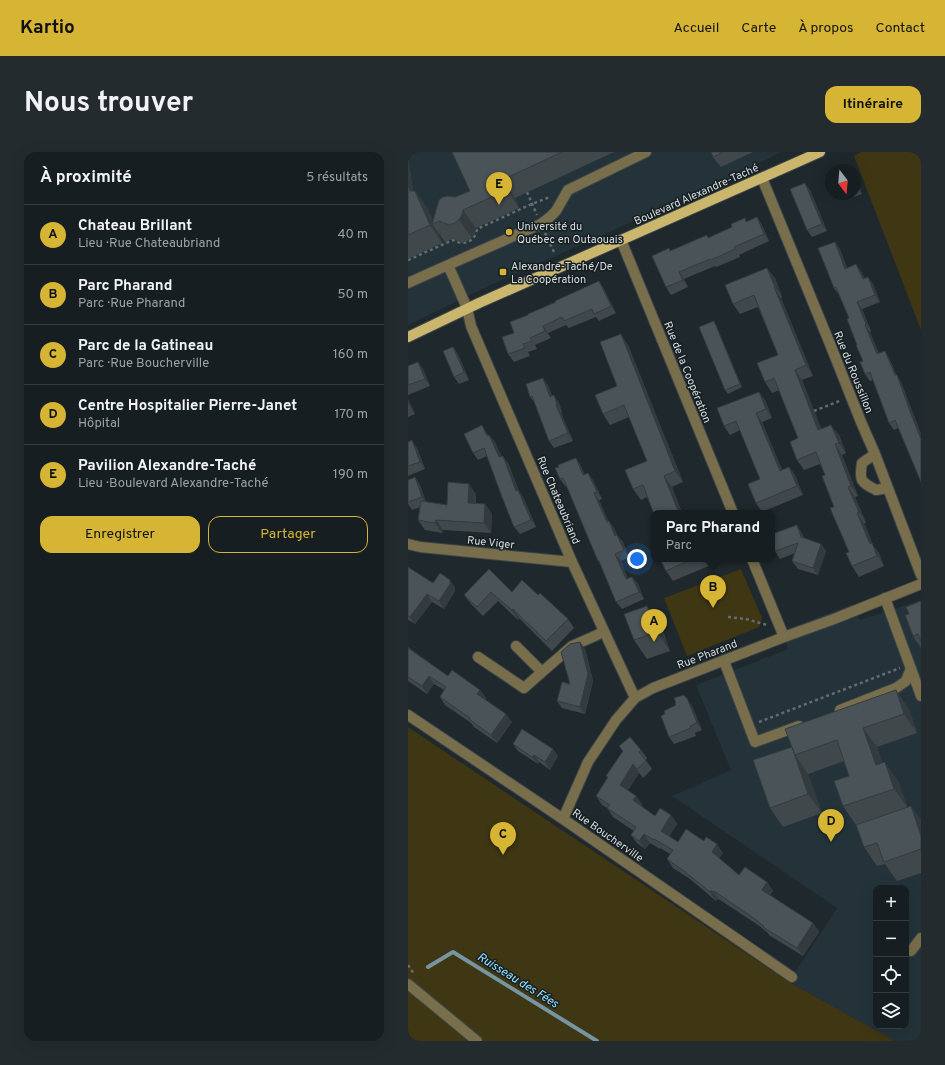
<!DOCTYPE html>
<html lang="fr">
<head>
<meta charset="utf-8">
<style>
  :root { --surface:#171e21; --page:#242b2e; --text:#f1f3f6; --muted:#9ea2a5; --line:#363c3f; --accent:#d6b534 }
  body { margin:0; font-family:Overpass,sans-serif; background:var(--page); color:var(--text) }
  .controls { position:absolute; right:12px; bottom:12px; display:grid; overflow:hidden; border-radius:8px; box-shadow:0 4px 16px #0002 }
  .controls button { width:36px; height:36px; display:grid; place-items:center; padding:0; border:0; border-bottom:1px solid var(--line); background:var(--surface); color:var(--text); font:20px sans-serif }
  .compass { position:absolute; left:417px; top:12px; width:36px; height:36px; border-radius:50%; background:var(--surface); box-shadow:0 4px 16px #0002; rotate:164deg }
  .you { position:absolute; left:229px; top:407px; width:14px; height:14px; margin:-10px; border:3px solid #fff; border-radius:50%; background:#1a73e8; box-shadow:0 0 0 6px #1a73e833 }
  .badge { display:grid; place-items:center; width:26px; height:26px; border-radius:50%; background:var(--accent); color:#111; font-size:13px; font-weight:700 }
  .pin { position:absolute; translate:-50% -33px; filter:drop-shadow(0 1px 2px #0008) }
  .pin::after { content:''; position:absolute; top:21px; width:14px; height:12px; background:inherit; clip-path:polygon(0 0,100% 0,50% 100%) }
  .popup { position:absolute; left:243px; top:358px; width:124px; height:52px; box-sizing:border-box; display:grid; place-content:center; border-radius:8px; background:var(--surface); filter:drop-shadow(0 1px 3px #0005); font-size:13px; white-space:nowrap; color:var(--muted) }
  .popup b { font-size:15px; color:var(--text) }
  .popup::after { content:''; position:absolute; left:50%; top:100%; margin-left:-8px; border:8px solid transparent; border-top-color:var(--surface) }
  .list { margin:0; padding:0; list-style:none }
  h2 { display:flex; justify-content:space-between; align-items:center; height:52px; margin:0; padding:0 16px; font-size:17px }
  h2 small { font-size:13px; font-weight:400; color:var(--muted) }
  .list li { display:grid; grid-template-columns:26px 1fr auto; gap:12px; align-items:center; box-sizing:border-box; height:60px; padding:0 16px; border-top:1px solid var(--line) }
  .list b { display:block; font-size:15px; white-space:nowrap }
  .list p { margin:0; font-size:13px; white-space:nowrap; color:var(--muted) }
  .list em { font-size:13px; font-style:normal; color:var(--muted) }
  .actions { display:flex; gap:8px; padding:12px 16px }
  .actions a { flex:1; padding:9px 0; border:1px solid var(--accent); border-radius:12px; text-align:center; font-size:14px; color:var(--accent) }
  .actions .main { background:var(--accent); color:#111 }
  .icon { flex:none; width:22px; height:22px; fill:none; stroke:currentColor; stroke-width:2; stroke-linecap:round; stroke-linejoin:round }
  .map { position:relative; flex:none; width:513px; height:889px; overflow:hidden; border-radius:12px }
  header { display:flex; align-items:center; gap:24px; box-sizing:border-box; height:56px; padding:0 20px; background:var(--accent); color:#111 }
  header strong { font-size:19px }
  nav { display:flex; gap:22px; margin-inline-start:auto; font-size:14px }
  .intro { display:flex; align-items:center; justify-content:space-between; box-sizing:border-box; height:96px; padding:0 24px }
  h1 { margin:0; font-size:28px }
  .button { padding:10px 18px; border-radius:12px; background:var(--accent); color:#111; font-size:14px; font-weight:700 }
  main { display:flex; gap:24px; padding:0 24px }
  aside { flex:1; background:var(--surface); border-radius:12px; box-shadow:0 4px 16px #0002 }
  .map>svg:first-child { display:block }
  .built { fill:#233339; fill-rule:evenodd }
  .green { fill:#3f3613 }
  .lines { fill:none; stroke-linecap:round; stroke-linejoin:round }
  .stream { stroke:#7695a1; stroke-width:4 }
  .minor-casing { stroke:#3c4549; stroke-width:12 }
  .major-casing { stroke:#3c4549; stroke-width:12 }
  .path { stroke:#646c6f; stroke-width:2.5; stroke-dasharray:3 3; stroke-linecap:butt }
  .minor { stroke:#786e4c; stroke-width:10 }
  .major { stroke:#cbb66e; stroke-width:10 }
  .wall { fill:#40484c }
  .shaded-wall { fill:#343b3e }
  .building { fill:#4a5458; stroke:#343b3e }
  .poi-dot { fill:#d6b534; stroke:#161f22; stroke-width:1.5 }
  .labels { text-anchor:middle; stroke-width:3; stroke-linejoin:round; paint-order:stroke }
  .street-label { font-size:11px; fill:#d7dde0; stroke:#161f22 }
  .poi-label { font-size:11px; fill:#d7dde0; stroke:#161f22; text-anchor:start }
  .water-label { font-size:12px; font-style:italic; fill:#96e0fc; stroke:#161f22 }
</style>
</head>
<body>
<header>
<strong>Kartio</strong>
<nav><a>Accueil</a><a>Carte</a><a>À propos</a><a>Contact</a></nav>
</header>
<div class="intro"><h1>Nous trouver</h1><a class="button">Itinéraire</a></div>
<main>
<aside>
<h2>À proximité<small>5 résultats</small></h2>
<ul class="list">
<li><span class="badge">A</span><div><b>Chateau Brillant</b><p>Lieu · Rue Chateaubriand</p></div><em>40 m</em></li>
<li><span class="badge">B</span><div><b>Parc Pharand</b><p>Parc · Rue Pharand</p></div><em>50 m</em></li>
<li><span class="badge">C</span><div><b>Parc de la Gatineau</b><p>Parc · Rue Boucherville</p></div><em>160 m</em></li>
<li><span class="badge">D</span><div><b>Centre Hospitalier Pierre-Janet</b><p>Hôpital</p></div><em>170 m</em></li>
<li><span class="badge">E</span><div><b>Pavilion Alexandre-Taché</b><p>Lieu · Boulevard Alexandre-Taché</p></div><em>190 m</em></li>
</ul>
<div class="actions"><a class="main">Enregistrer</a><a>Partager</a></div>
</aside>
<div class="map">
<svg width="513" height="889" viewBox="0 0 513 889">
  <rect width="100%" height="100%" fill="#1f282c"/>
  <path class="built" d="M0,0H373L318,28L87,131L0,173Z
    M513,448V889H487L381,830L429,756L264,644L323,618L288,533L380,497L374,479L445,452L452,468ZM468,736H498V874H468Z"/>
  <path class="green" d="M453,0H513V178L446,4Z
    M333,417L354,466L351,475L279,504L256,446Z
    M0,575L381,830L487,889H0Z"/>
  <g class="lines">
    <path class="stream" d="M20,815L45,800L189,889"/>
    <g class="minor-casing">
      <path id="minor" d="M354,26L422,192L453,270L467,302L513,423
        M213,88L325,361
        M40,113L59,156L63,174L164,410L227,546
        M0,131L40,113L133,72L142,65L148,59L160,38L238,0
        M467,302L454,311C451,329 453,330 468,338L480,336
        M0,392L12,395L164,410
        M344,407L376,485
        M477,446L513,544
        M108,494L134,520L164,494L189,483L196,479
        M70,505L116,536L134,520
        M316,509L347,590L391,574
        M432,558L488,536L498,529L503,516
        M0,563L155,667L384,825
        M155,667L180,610L208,568L227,546L245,536L376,485L426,467L513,432
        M503,799L513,786
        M0,832L69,889"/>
    </g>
    <g class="major-casing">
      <path id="major" d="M0,185L71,151L412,0"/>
    </g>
    <path class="path" d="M119,40L129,63
      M137,81L146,100
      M0,108L45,88C56,94 67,90 69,77L124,52L142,45
      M406,259L434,248
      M320,465L338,467L359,473
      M351,570L492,516
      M0,813L6,822"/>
    <use href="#minor" class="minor"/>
    <use href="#major" class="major"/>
  </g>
  <path class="wall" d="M44,0H206L107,46L111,56L68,76L67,81L64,86L59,89L54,91L45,87L37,90L30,80L34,91L0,107V5L5,39H7L20,57L25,69L47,45L62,39Z
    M303,0H345L313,15L305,5Z
    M447,24L454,42L442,46L439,42H447Z
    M402,38L419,79L404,85L399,78Z
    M349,65L354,73L361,89L331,103L332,105L308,115L307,114L276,127L280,135L263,143L258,135L261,96L262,99L301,86L324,75L337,66L339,70Z
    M432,97L439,116L453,119L457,127L465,132L472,150L454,157L463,179L462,180L471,202L477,199L481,206L489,224L493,230L513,282V330L490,276L486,278L481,271L465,228L462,229L457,222L455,209L441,166L431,143L426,136Z
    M367,126L374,145L373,146L405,224L394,228L413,277L431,283L438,301L434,303L450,344L447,345L458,371H456L465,393L471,401L476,414L451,425L444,414L441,400L426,355L417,323L412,312L396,318L389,308L390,286L371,238L364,241L357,230L370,203L350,155L332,162L325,152Z
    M196,137L208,161L191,169L188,165L161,176L158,173L140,181L143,186L127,193L129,197L120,200L122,204L106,210L100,202L106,181Z
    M306,169L308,173L334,235L320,242L317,238Z
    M220,193L275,330L264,335L274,361H246L239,345L233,348L225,337L239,309L221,265L202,273L195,262L209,234Z
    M45,195L50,202L61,228L51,232L46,225Z
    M10,210L15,217L22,234L0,243V214Z
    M140,233L144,244L151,251L154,260L153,261L165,289L146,296L141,289L127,251L122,245Z
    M0,247L7,262L0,265Z
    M357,248L364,266L354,270L374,318L381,315L387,323L395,343L354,360L348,351L352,327L332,278L322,283L316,274Z
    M79,281L80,283L87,290L93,304L100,311L111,339L115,345L128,375L112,382L106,375L79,304L70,308L65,301Z
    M0,290L9,296L17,317L0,324Z
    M168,306L173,314L176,322L185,328L194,347L191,348L200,369H201L206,376L209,383L215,390L221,405L213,409L220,427L224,425L230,432L236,447L214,457L208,450L193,413L190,409L159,334H157L152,327Z
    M7,325L12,333L18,350L39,353L68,342V352H77L84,362L83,381L35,378L34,381L17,378L10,368L12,355L4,358L0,352V328Z
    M394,381L396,386L413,392L418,399L410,423L390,417L384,409L387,401L372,407L367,399Z
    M252,407H306L308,411L265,429L258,419Z
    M0,415L25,431L47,435V439L36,457L24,450L7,472L0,468Z
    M81,417L104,440L130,443L160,467L166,476L144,499L111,466L110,468L90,449L75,464L63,452L56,443Z
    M513,449V496L505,484L501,462Z
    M253,473L262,499L239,507L226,488Z
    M172,490L177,497L185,529L177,562L154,556L149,549L162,532Z
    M0,495L40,524L72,538L78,546L77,547L104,570L89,591L66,575L63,571L37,553L32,545L36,538L26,532L19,542L0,529Z
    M276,543L284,554L294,578L287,581L288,584L266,592L261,585L257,562L268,553Z
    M501,557L509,581L469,595L474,611L490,629L499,655L513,668V721L489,729L477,712L469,714L456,695L448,673L435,654L441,624L436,609L400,622L414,661L375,675L362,656L345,608Z
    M105,592L145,597L150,604L142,618L131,610L130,612L110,599Z
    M211,594L233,598L239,606L238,608L244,617L235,626L231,621L220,638L228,644L234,652L233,654L247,664L263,663L269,672L261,684L270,690L315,701L311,706L331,723L359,730L365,739L362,743L405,771L411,780L395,804L361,783L360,781L356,778L353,775L312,748H311L309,747L308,749L282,727L265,716L259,707L262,702L252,696V697L242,691L237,697L229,691L223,683L226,679L205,665L199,656L194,653L188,644L200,626L198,624L215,599Z"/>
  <path class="shaded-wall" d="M0,5L5,39H7L20,57L26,71L24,72L30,80L34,91L0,40Z
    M447,24L454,42L448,35L447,31Z
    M94,28L107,46L111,56L99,38Z
    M397,31L402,38L419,79L414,72Z
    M55,58L68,76L67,81L64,86L51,68Z
    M349,65L354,73L361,89L356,82Z
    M427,90L432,97L442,124L437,117Z
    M448,112L453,119L460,134L455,127Z
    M359,116L367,126L374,145L367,135Z
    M271,120L276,127L280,135L275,128Z
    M460,125L465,132L472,150L467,143Z
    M191,129L196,137L208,161L203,154Z
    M366,135L373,146L405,224L398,213Z
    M449,150L454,157L463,179L458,172Z
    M306,169L308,173L334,235L332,232Z
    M457,173L462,180L474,209L469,202Z
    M135,174L140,181L143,186L137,179Z
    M213,182L220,193L275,330L267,319Z
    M45,195L50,202L61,228L56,220Z
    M477,199L481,206L489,224L493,230L513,282V287L487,223Z
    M10,210L15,217L22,234L17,227Z
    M387,218L394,228L418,288L410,278Z
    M135,226L140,233L147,252L142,245Z
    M351,240L357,248L364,266L358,257Z
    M146,243L151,251L154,260L149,253Z
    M0,247L7,262L2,255L0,251Z
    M148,253L153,261L165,289L160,281Z
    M348,261L354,270L378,327L372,319Z
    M74,273L79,281L84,291L79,284Z
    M423,273L431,283L438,301L431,291Z
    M81,283L87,290L97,312L91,305Z
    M4,288L9,296L17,317L12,310Z
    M427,292L434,303L450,344L443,334Z
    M95,304L100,311L111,339L115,345L128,375L123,368L108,339Z
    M168,306L173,314L180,331L175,323Z
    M381,315L387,323L395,343L389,334Z
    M180,321L185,328L194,347L189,340Z
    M256,324L264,335L274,361H271Z
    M7,325L12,333L19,352L14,345Z
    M61,332L68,342L67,361L60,351Z
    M440,335L447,345L458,371L451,360Z
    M186,341L191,348L204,377L199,370Z
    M77,352L84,362L83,381L76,371Z
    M449,361L456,371L465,393L471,401L476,414L462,392Z
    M28,368L35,378L34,381L27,371Z
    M201,369L206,376L212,391L207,384Z
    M389,373L394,381L398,393L393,385Z
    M209,383L215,390L221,405L216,398Z
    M413,392L418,399L410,423L405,416Z
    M207,402L213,409L223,435L218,427Z
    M224,425L230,432L236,447L231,440Z
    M42,428L47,435V439L36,457L31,449Z
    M19,442L24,450L7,472L2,465Z
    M239,454L253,473L262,499L249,480Z
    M105,457L111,466L110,468L104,458Z
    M172,490L177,497L185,529L177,562L172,555Z
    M21,524L26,532L19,542L14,534Z
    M72,538L78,546L75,550L69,542Z
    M488,538L501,557L509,581L496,562Z
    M276,543L284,554L294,578L289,571Z
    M98,562L104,570L89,591L83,583Z
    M455,576L469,595L482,632L468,613Z
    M145,597L150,604L142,618L137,610Z
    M126,603L131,610L130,612L124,605Z
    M387,603L400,622L414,661L400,642Z
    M477,610L490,629L500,656L486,637Z
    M225,612L231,621L218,641L212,633Z
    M228,644L234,652L231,657L225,648Z
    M503,654L513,668V684Z
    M263,663L269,672L259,687L253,679Z
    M236,682L242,691L237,697L231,689Z
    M309,692L315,701L310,708L304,700Z
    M359,730L365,739L360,746L354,738Z
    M303,738L309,747L308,749L302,740Z
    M306,739L312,748H311L305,740Z
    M405,771L411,780L395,804L389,796Z"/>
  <path class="building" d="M44,0H154L94,28L99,38L55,58L54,63L51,68L47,71L41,73L32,69L24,72L31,48L35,45L40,44L47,45L62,39Z
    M303,0H315L305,5Z
    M441,13L442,18H428Z
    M397,31L414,72L399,78L382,37Z
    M0,32L2,39H7L22,73L0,83Z
    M349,65L356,82L326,95L327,97L303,108L302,107L271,120L275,128L258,135L244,104L261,96L262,99L299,83L300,86L324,75L323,72L337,66L338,70Z
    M427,90L437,117L448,112L455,127L460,125L467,143L449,150L458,172L457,173L469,202L477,199L487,223H489L503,262L513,287V330L487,268L481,271L462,220L457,222L452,210L455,209L448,193H449L439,167L441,166L428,135L426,136L410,96Z
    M359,116L367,135H366L398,213L387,218L410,278L423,273L431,291L427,292L443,334L440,335L451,360L449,361L462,392L464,391L469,404L444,414L438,401L441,400L422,356L426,355L414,324L417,323L408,300L389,308L382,290L390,286L366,226L357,230L349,211L370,203L346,143L325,152L317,133Z
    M191,129L203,154L186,162L184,157L156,169L154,165L135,174L137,179L122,186L124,189L115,192L117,196L100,202L94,185L106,181L102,170L120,163V162L148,150L147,149Z
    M306,169L332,232L317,238L291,175Z
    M213,182L267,319L256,324L271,361H246V362L235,333L225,337L217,318L239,309L216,253L195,262L187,243L209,234L192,190Z
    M45,195L56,220L46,225L35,199Z
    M10,210L17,227L0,233V214Z
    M135,226L142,245L146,243L149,253H148L160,281L141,289L124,244L122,245L118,232Z
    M351,240L358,257L348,261L372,319L381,315L389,334L348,351L340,332L352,327L328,269L316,274L309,256Z
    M74,273L79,284L81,283L91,305L95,304L108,339L110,338L123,368L106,375L94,345L76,296L65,301L56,282Z
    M4,288L12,310L0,314V290Z
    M168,306L175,323L180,321L189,340L186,341L199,370L201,369L207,384L209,383L216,398L207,402L218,427L224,425L231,440L208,450L191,409H190L156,328L155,326L152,327L147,316L151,315L150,313Z
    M7,325L14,345L0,350V328Z
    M40,330L61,332L60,351L77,352L76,371L28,368L27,371L10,368L13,349L39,353Z
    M389,373L393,385L413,392L405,416L384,409L390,391L367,399L364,392V388H365L364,382Z
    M252,407H284L258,419Z
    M0,415L25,431L32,421L42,428V432L31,449L19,442L2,465L0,464Z
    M81,417L104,440L114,428L130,443L132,441L160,467L138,489L105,457L104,458L83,440L69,455L56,443Z
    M513,449V490L510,482L505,484L497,463L501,462L498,455Z
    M239,454L249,480L226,488L216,462Z
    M172,490L180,522L172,555L149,549L154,530L162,532L153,500L162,492Z
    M0,496L40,524L44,518L72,538L69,542L98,562L83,583L61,567L62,566L32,545L38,535L21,524L14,534L0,525Z
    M488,538L496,562L455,576L468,613L477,610L486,637L435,654L426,629L441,624L429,588L387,603L377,577Z
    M276,543L278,546H279L289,571L282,574L283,576L261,585L253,564L257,562L256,559L268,553L267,552L268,551L266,546Z
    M114,577L145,597L137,610L126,603L124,605L105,592Z
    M222,585L233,598L231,600L238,609L229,617L225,612L212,633L228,644L225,648L247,664L252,656L263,663L253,679L270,690L278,677L296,689L298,685L309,692L304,700L331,723L337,715L359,730L354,738L405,771L389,796L355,775L356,774L350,770V769L306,739L305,740L303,738L302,740L276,719L259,707L265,698L246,687V688L236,682L231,689L223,683L228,675L199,656L202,653L188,644L200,625L198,624L215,599L211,594Z
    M384,595L400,642L362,656L345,608Z
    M503,654L513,684V697L476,710L469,691L456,695L448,673Z"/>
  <g class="poi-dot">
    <circle cx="101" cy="80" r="4"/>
    <rect x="91" y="116" width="8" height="8" rx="2"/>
  </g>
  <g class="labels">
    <g class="street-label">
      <text transform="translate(288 42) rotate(-24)" y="4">Boulevard Alexandre-Taché</text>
      <text transform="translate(280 220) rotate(68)" y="4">Rue de la Coopération</text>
      <text transform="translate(446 220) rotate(68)" y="4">Rue du Roussillon</text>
      <text transform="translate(151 348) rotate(67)" y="4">Rue Chateaubriand</text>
      <text transform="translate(83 390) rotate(6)" y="4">Rue Viger</text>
      <text transform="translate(299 502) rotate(-21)" y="4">Rue Pharand</text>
      <text transform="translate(200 683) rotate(35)" y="4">Rue Boucherville</text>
    </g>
    <g class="poi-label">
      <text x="109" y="78">Université du<tspan x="109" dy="13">Québec en Outaouais</tspan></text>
      <text x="103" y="118">Alexandre-Taché/De<tspan x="103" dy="13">La Coopération</tspan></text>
    </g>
    <g class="water-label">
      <text transform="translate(110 828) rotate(32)" y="4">Ruisseau des Fées</text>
    </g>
  </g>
</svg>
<div class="controls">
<button>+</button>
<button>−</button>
<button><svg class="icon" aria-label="locate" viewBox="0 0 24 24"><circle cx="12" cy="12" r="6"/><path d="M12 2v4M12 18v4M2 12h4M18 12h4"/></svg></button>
<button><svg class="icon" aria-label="layers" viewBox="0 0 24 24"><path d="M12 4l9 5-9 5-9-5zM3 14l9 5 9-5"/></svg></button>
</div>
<svg class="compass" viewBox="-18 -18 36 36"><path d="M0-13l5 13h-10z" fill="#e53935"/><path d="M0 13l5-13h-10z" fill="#9ea2a5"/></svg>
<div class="you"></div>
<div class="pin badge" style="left:246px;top:490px">A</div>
<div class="pin badge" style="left:305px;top:456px">B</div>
<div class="popup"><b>Parc Pharand</b>Parc</div>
<div class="pin badge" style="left:95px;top:703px">C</div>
<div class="pin badge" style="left:423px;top:690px">D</div>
<div class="pin badge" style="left:91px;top:53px">E</div>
</div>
</main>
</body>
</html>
